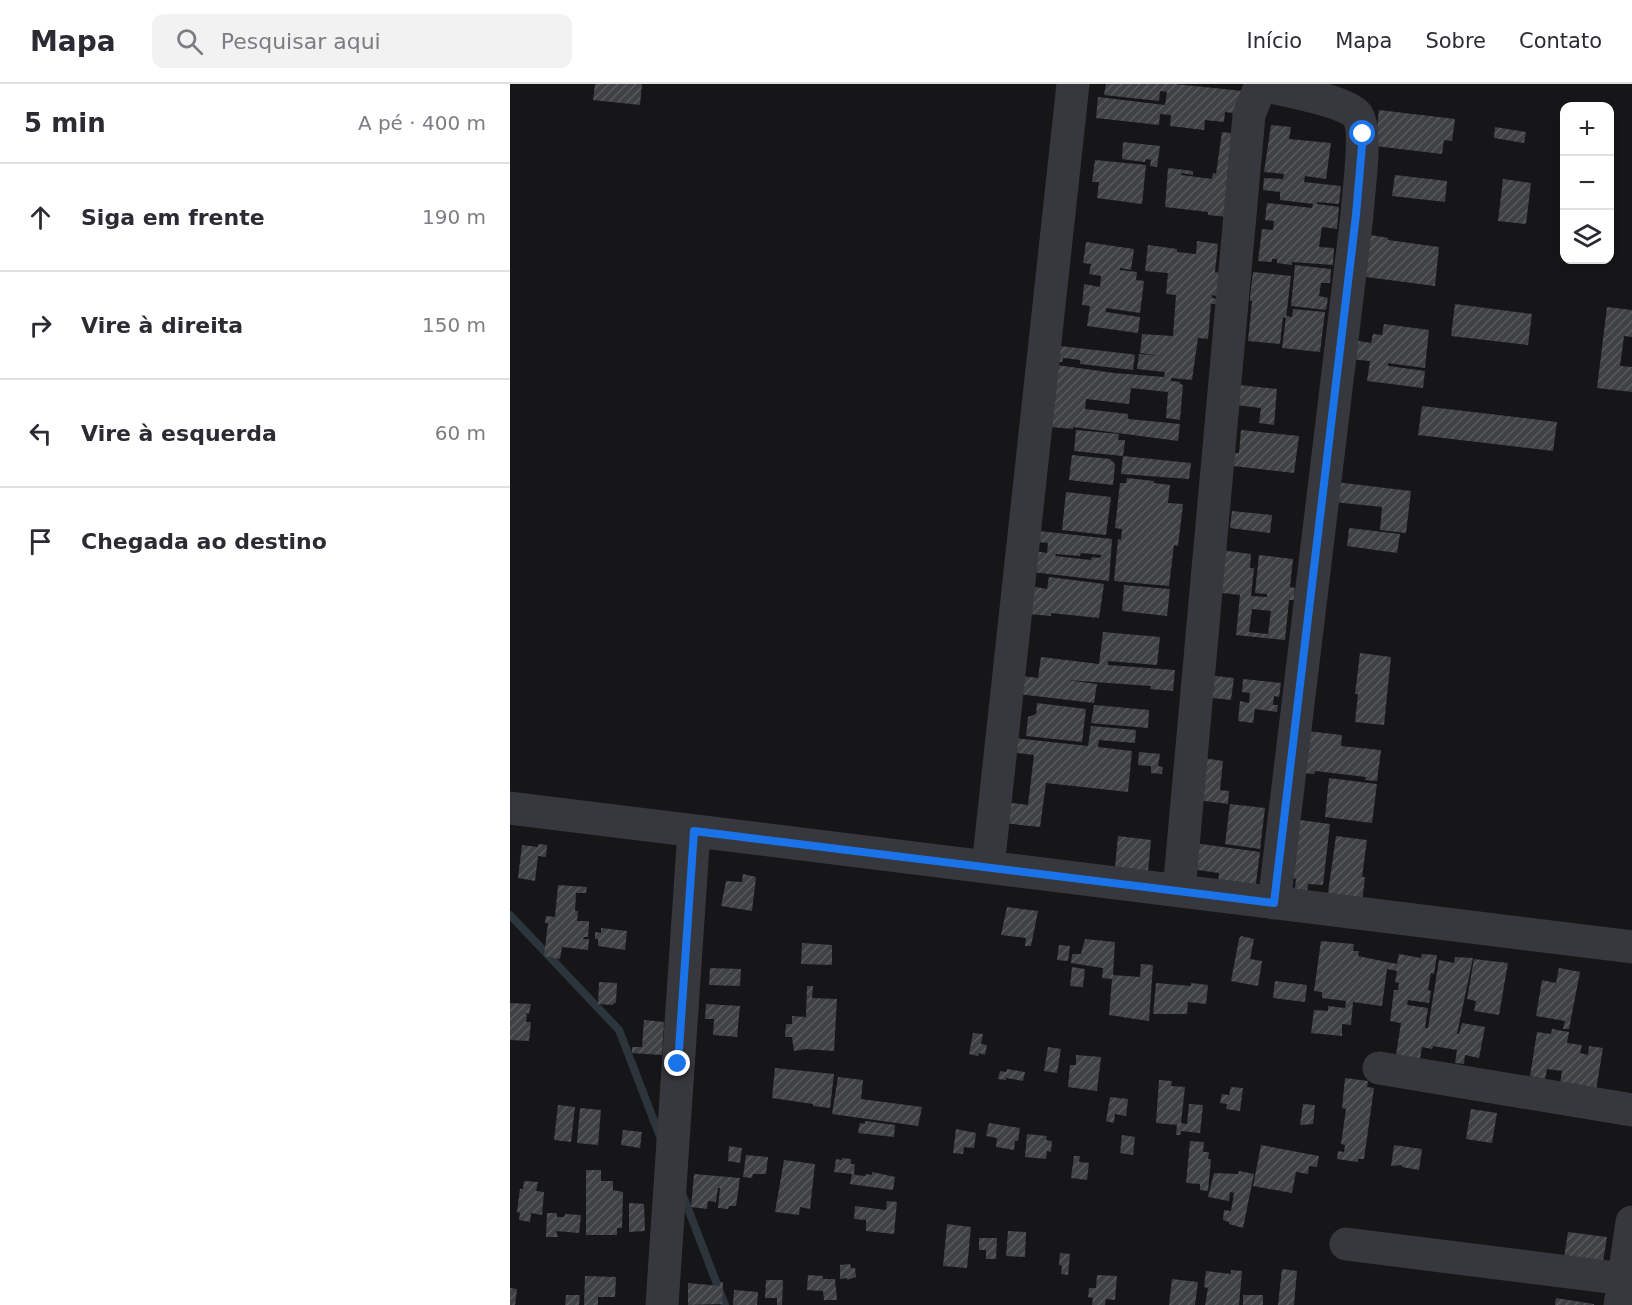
<!DOCTYPE html>
<html lang="pt">
<head>
<meta charset="utf-8">
<style>
  :root { --surface:#fff; --page:#f2f2f3; --text:#2b2b33; --muted:#7c7c81; --line:#e1e1e2 }
  body { margin:0; font-family:"DejaVu Sans",sans-serif; background:var(--page); color:var(--text) }
  .controls { position:absolute; right:18px; top:18px; display:grid; overflow:hidden; border-radius:12px; box-shadow:0 3px 9px #0003 }
  .controls button { width:54px; height:54px; display:grid; place-items:center; padding:0; border:0; border-bottom:2px solid var(--line); background:var(--surface); color:var(--text); font:30px sans-serif }
  .stop { position:absolute; width:18px; height:18px; margin:-14px; border:4px solid #1a73e8; border-radius:50%; background:#fff }
  .stop.end { background:#1a73e8; border-color:#fff; box-shadow:0 2px 6px #0008 }
  .list { margin:0; padding:0; list-style:none }
  h2 { display:flex; justify-content:space-between; align-items:center; height:78px; margin:0; padding:0 24px; font-size:26px }
  h2 small { font-size:20px; font-weight:400; color:var(--muted) }
  .list li { display:grid; grid-template-columns:39px 1fr auto; gap:18px; align-items:center; box-sizing:border-box; height:108px; padding:0 24px; border-top:2px solid var(--line) }
  .list b { display:block; font-size:22px; white-space:nowrap }
  .list em { font-size:20px; font-style:normal; color:var(--muted) }
  .icon { flex:none; width:33px; height:33px; fill:none; stroke:currentColor; stroke-width:2; stroke-linecap:round; stroke-linejoin:round }
  .map { position:relative; flex:none; width:1122px; height:1221px; overflow:hidden }
  header { display:flex; align-items:center; gap:36px; box-sizing:border-box; height:84px; padding:0 30px; background:var(--surface); border-bottom:2px solid var(--line) }
  header strong { font-size:28px }
  nav { display:flex; gap:33px; margin-inline-start:auto; font-size:21px }
  .search { width:420px; height:54px; background:var(--page); display:flex; align-items:center; gap:15px; box-sizing:border-box; padding:0 21px; border-radius:12px; color:var(--muted); font-size:22px }
  main { display:flex }
  aside { flex:1; background:var(--surface) }
  .map>svg:first-child { display:block }
  .lines { fill:none; stroke-linecap:round; stroke-linejoin:round }
  .stream { stroke:#2c353c; stroke-width:8 }
  .building { fill:url(#building-hatch); fill-rule:evenodd }
  .minor { stroke:#37383d; stroke-width:33 }
  .route { stroke:#1a73e8; stroke-width:8 }
</style>
</head>
<body>
<header>
<strong>Mapa</strong>
<div class="search"><svg class="icon" aria-label="search" viewBox="0 0 24 24"><circle cx="10" cy="10" r="6"/><path d="M15 15l6 6"/></svg>Pesquisar aqui</div>
<nav><a>Início</a><a>Mapa</a><a>Sobre</a><a>Contato</a></nav>
</header>
<main>
<aside>
<h2>5 min<small>A pé · 400 m</small></h2>
<ul class="list">
<li><svg class="icon" aria-label="ahead" viewBox="0 0 24 24"><path d="M12 20V5M6 11l6-6 6 6"/></svg><div><b>Siga em frente</b></div><em>190 m</em></li>
<li><svg class="icon" aria-label="right" viewBox="0 0 24 24"><path d="M7 20v-9h11M14 6l5 5-5 5"/></svg><div><b>Vire à direita</b></div><em>150 m</em></li>
<li><svg class="icon" aria-label="left" viewBox="0 0 24 24"><path d="M17 20v-9H6M10 6l-5 5 5 5"/></svg><div><b>Vire à esquerda</b></div><em>60 m</em></li>
<li><svg class="icon" aria-label="arrive" viewBox="0 0 24 24"><path d="M6 21V4h12l-3 4 3 4H6"/></svg><div><b>Chegada ao destino</b></div></li>
</ul>
</aside>
<div class="map">
<svg width="1122" height="1221" viewBox="0 0 1122 1221">
  <defs>
    <pattern id="building-hatch" width="6" height="6" patternUnits="userSpaceOnUse" patternTransform="scale(1.5)"><rect width="6" height="6" fill="#404145"/><path d="M-1 1l2-2M0 6l6-6M5 7l2-2" fill="none" stroke="#595a5e"/></pattern>
  </defs>
  <rect width="100%" height="100%" fill="#161618"/>
  <g class="lines">
    <path class="stream" d="M0,831L109,946L151,1055
      M172,1109L215,1221"/>
  </g>
  <path class="building" d="M85,0H132L130,21L83,16Z
    M596,0H665L733,7L731,30L715,28L714,38L695,36L694,46L660,42L661,31L650,30L649,41L586,34L588,13L655,21L657,8L650,7L649,17L594,11Z
    M869,26L945,35L942,57L934,56L932,70L865,62Z
    M761,41L781,43L779,55L821,59L816,95L795,92L794,98L831,102L829,120L807,118V120L829,123L827,145L812,143L809,163L824,164L823,181L782,178V181L767,179V175H762V178L748,177L752,145L763,146L764,137L755,136L757,119L802,124L803,120L770,116V108L753,106L754,94L773,95L774,90L754,88Z
    M985,43L1016,48L1014,59L984,54Z
    M712,48L728,50L719,133L698,131V128L655,123L658,84L683,87V91L672,89L671,91L702,95L703,89L706,90Z
    M613,58L650,62L647,83L640,82L641,76L636,75L635,78L612,75Z
    M585,76L636,81L632,120L587,114L589,98H582Z
    M885,91L937,97L935,118L882,112Z
    M993,95L1021,99L1016,140L988,137Z
    M855,150L878,154V156L929,163L925,202L849,192Z
    M687,157L708,160L705,188L711,189L708,212L702,211V214L708,215L707,220H701L698,255L688,254L682,296L661,294V297L670,298V300L673,301L670,336L656,334L658,308L621,304L619,320L576,315L575,325L618,330V335L670,340L668,357L563,343V345L540,343L547,281L604,289L654,293L655,288L627,285L629,270L651,272L630,269L632,250L663,252L666,211L656,210L658,189L635,187L638,161L667,165V168L686,170Z
    M576,158L624,165L621,186L610,184V186L627,188L626,196L634,197L630,229L596,224V228L630,233L628,249L577,242L580,222L572,221L574,200L590,203L591,192L579,190L581,180L573,179Z
    M785,181L821,185L820,199H811L809,212L818,214L816,226L781,222Z
    M743,188L781,192L776,234L773,233L770,260L738,257L742,217H740V214Z
    M945,220L1022,230L1018,261L941,252Z
    M1097,223L1122,226V253L1114,252L1110,282L1122,283V308L1087,304Z
    M783,225L815,228L810,268L772,264L776,232L782,233Z
    M874,240L919,246L915,284L878,279V282L915,287L913,304L857,297L860,277L839,275L842,256L861,259L863,250L872,251Z
    M550,262L620,270L625,271L623,286L570,280V276L553,274L552,278H548Z
    M729,301L767,305L764,341L749,339L751,324L726,321Z
    M912,322L1047,338L1043,367L908,351Z
    M566,346L609,350L608,356H615L613,372L564,367Z
    M731,346L789,352L784,389L723,382L725,369H729Z
    M562,371L600,375L605,380L603,401L559,396Z
    M613,372L681,379L679,395L611,390Z
    M617,394L644,397V399L660,401L658,419L673,420L668,462L664,461L659,502L604,497L608,455L611,456L612,445L605,444L610,399H616Z
    M826,398L901,407L896,449L870,446L872,423L824,418Z
    M556,408L601,413L596,451L552,446Z
    M722,427L762,431L760,449L720,444Z
    M839,444L890,450L887,469L837,462Z
    M529,447L602,455L599,497L522,488L525,467L537,469L538,459L527,458ZM571,469L592,471L589,474L582,473L581,476L545,472L546,470L570,472Z
    M710,466L741,470L740,484H744L741,512L757,513V510L745,509L749,471L783,475L780,503L785,504L784,516H779L775,556L726,551L730,511L704,508ZM742,525L761,527L758,550L739,548Z
    M539,493L594,500L589,534L541,529V532L518,530L521,502L537,505Z
    M614,501L660,505L657,532L612,527Z
    M593,548L650,553L647,581L598,577V581L665,586L663,607L640,605L641,602L556,596L587,600L584,619L508,610L511,592L528,594L531,573L589,580Z
    M850,569L881,573L874,641L845,638L848,610H845Z
    M696,591L724,594L721,616L693,613Z
    M733,595L771,599L769,613L764,612L763,621H768L767,628L745,625L743,639L728,637L730,617L739,619L740,609L732,608Z
    M527,619L576,625L572,658L516,652L518,633L526,630Z
    M584,621L639,626L638,644L581,639Z
    M581,642L626,646L625,659L589,656L588,663L622,667L618,708L536,699L530,743L493,739L495,718L518,721L524,671L507,669L503,654L578,662Z
    M797,647L832,651L831,662L871,666L867,697L855,696L856,693L805,687L804,690L792,689Z
    M629,668L650,670L648,682L653,683L652,690L641,689V682L628,681Z
    M686,673L713,677L710,706L719,707L718,720L680,715Z
    M819,694L867,700L862,739L815,733Z
    M720,720L755,724L750,765L715,760Z
    M790,736L820,740L813,801L798,800L797,808L779,806L780,803L785,804L786,795L781,794V783L785,784Z
    M608,752L641,756L637,798L604,794Z
    M826,752L857,756L852,793H855L851,827L818,809Z
    M677,758L750,768L744,814L707,809L709,789L674,784Z
    M28,760L37,761L36,773L28,772L25,797L8,794L12,761L28,763Z
    M233,790L246,793L242,827L211,822L216,797L232,798Z
    M48,801L77,803L76,809H66L65,827H68L67,837H79V840L78,853H74L73,855H79L78,866L52,863L50,875L34,872L38,839H35L36,832L45,833Z
    M497,823L528,827L521,862H515L516,854L491,851Z
    M91,844L117,847L115,866L88,862V855H85V848L91,849Z
    M731,852L744,855L740,875L752,877L748,902L721,897L729,855Z
    M575,855L605,858L603,891L630,893L631,880L643,881L639,937L599,931L602,895L592,894L593,884L561,879L562,870H571Z
    M811,857L844,860L843,867H849L848,872L887,880L889,870L911,874L912,870L927,871L924,890L921,889L918,906L921,907L919,919L898,916L897,921L918,924L915,944H918L929,876L944,879L945,873L963,874L947,950H949L952,939L975,943L969,974L955,971L954,980L945,979L947,966L923,962L922,965L912,963L910,975L886,971L891,939L880,937L884,906H888L889,899L885,898L887,887L877,885L872,922L843,918L841,941L832,940V952L801,949L804,926L818,927V922L835,924L836,917L812,914V908L804,907Z
    M292,859L322,861V881L291,880Z
    M549,861L560,862L558,877L547,876Z
    M964,875L998,879L989,931L964,927L966,917L957,915Z
    M562,883L575,885L573,903L560,902Z
    M200,884L231,885L230,902L199,901Z
    M1049,884L1070,888L1059,945H1053L1055,937L1026,932L1032,896L1046,899Z
    M765,897L797,901L795,918L763,914Z
    M89,898L107,899L106,919H104L103,921L88,920Z
    M646,899L681,902V899L698,901L696,920L678,918L677,930H643Z
    M297,902H303L302,914L327,915L324,967L296,965L284,967L282,953H275L276,940H282V932L296,933Z
    M0,919L21,920L19,930L14,929L17,931L16,938H21L19,957L0,956Z
    M196,920L230,922L227,953L203,951L204,935H195Z
    M134,936L154,938L152,971L122,969V963H132Z
    M1042,945L1059,948L1057,959L1072,961L1070,969L1078,971L1079,962L1093,964L1086,1006L1050,1000L1052,987L1037,985L1035,995L1020,992L1027,948L1041,950Z
    M463,949L473,950L471,960L477,961L475,971L469,969L468,972L459,970Z
    M538,963L551,965L547,989L534,987Z
    M566,971L591,973L587,1007L558,1003L560,981H566Z
    M265,984L324,990L320,1024L303,1022V1020L262,1014Z
    M497,985L515,988L513,997L496,994V996L488,995L490,987L496,988Z
    M328,993L353,996L351,1015L412,1023L408,1042L322,1030Z
    M835,994L858,997L857,1003L864,1004L854,1075H848V1078L827,1075L828,1067L834,1068L835,1061L831,1060L836,1025L832,1024Z
    M649,996L662,997L661,1002L675,1003L671,1039L677,1040L679,1020L693,1021L690,1049L671,1047L670,1051H666L667,1041L646,1039Z
    M721,1003L733,1004L730,1027L716,1025L717,1020L710,1019L712,1010L719,1011Z
    M600,1013L618,1015L616,1032L605,1030L604,1039L596,1037Z
    M793,1020L805,1021L803,1040L790,1041Z
    M48,1021L65,1023L61,1058L44,1056Z
    M70,1024L91,1026L88,1061L67,1059Z
    M961,1025L987,1029L982,1059L956,1055Z
    M355,1037L385,1041L384,1053L348,1049L350,1039L355,1040Z
    M479,1039L510,1044L508,1057H505L504,1066L486,1063L487,1054L476,1052Z
    M446,1045L466,1049L464,1064L454,1063L453,1070L443,1069Z
    M113,1046L132,1048L130,1064L111,1061Z
    M517,1050L537,1052L536,1056L542,1057L541,1068L537,1067L536,1075L515,1073Z
    M612,1051L625,1053L623,1071L610,1069Z
    M680,1057L694,1058L693,1068H699L698,1075H701L698,1107L690,1106V1100L676,1099Z
    M751,1061L809,1072L807,1083L799,1082L798,1090L786,1088L782,1109L743,1102Z
    M884,1061L912,1065L909,1086L892,1083V1081L881,1082Z
    M219,1062L232,1064L230,1079L218,1077Z
    M236,1071L258,1073L256,1090H243L242,1094L233,1093Z
    M564,1072H570L569,1078L579,1079L577,1096L561,1094Z
    M332,1074L341,1075V1080H345L344,1090L346,1091L355,1092L356,1090L362,1091V1088L385,1093L383,1106L340,1100L342,1090L324,1088L326,1075L332,1076Z
    M274,1076L305,1080L300,1125L290,1123L289,1131L265,1128Z
    M76,1086H91V1097H103V1106L113,1108L112,1144H107V1151H76Z
    M729,1087L744,1090L733,1144L719,1140V1138L713,1136L714,1126L721,1127L724,1109L720,1108L719,1117L698,1113L704,1089L728,1090Z
    M184,1090L230,1094L226,1122H219L218,1125L208,1124L210,1104H208L206,1118L198,1117L197,1125L181,1123Z
    M14,1097L28,1098L26,1107L34,1108L32,1131L21,1129L20,1138L9,1136L10,1129L7,1128L10,1105H13Z
    M377,1117L387,1118L384,1150L356,1147V1136L344,1135L345,1122L376,1126Z
    M119,1119L134,1120L135,1147L119,1148Z
    M37,1129H47V1133H54L55,1130L71,1131L69,1149L46,1147L48,1153H36Z
    M437,1140L461,1143L457,1184L433,1182Z
    M498,1147L516,1148L515,1173L496,1172Z
    M1058,1148L1097,1153L1093,1177L1052,1187Z
    M469,1154H487L486,1175H476V1166H469Z
    M550,1169L560,1170L558,1191L551,1190L552,1182L549,1181Z
    M340,1180L341,1184H345L346,1193L337,1196V1194L330,1195V1181Z
    M772,1185L787,1187L784,1221H768Z
    M721,1186L732,1187L729,1221H695L698,1204L694,1203L696,1187L721,1190Z
    M298,1191L313,1192V1195H325L327,1216H314L313,1207L297,1206Z
    M587,1191L607,1192L605,1216L596,1215L595,1221H582L583,1214L578,1213L579,1204H586Z
    M75,1192L106,1193L105,1213H88V1221H74Z
    M662,1195L688,1198L685,1221H659Z
    M256,1196H273L272,1221H267V1214H255Z
    M210,1198H213L212,1220L178,1221V1199L210,1202Z
    M0,1204L7,1205L5,1221H0Z
    M224,1206L248,1208L247,1221H223Z
    M56,1211H70L69,1221H55Z
    M733,1211H753V1221H733Z
    M1046,1214L1084,1220V1221H1045Z"/>
  <g class="lines">
    <path class="minor" d="M751,1C772,6 834,16 847,31C858,45 848,111 847,131L764,819
      M0,724L1122,863
      M478,783L563,0
      M669,807L739,31L751,0
      M869,984L1122,1026
      M836,1160L1114,1195
      M152,1221L184,747
      M1110,1221L1122,1138"/>
  </g>
  <g class="lines">
    <path class="route" d="M168,980L184,747L764,819L846,131L853,50"/>
  </g>
</svg>
<div class="controls">
<button>+</button>
<button>−</button>
<button><svg class="icon" aria-label="layers" viewBox="0 0 24 24"><path d="M12 4l9 5-9 5-9-5zM3 14l9 5 9-5"/></svg></button>
</div>
<div class="stop" style="left:853px;top:50px"></div>
<div class="stop end" style="left:168px;top:980px"></div>
</div>
</main>
</body>
</html>
